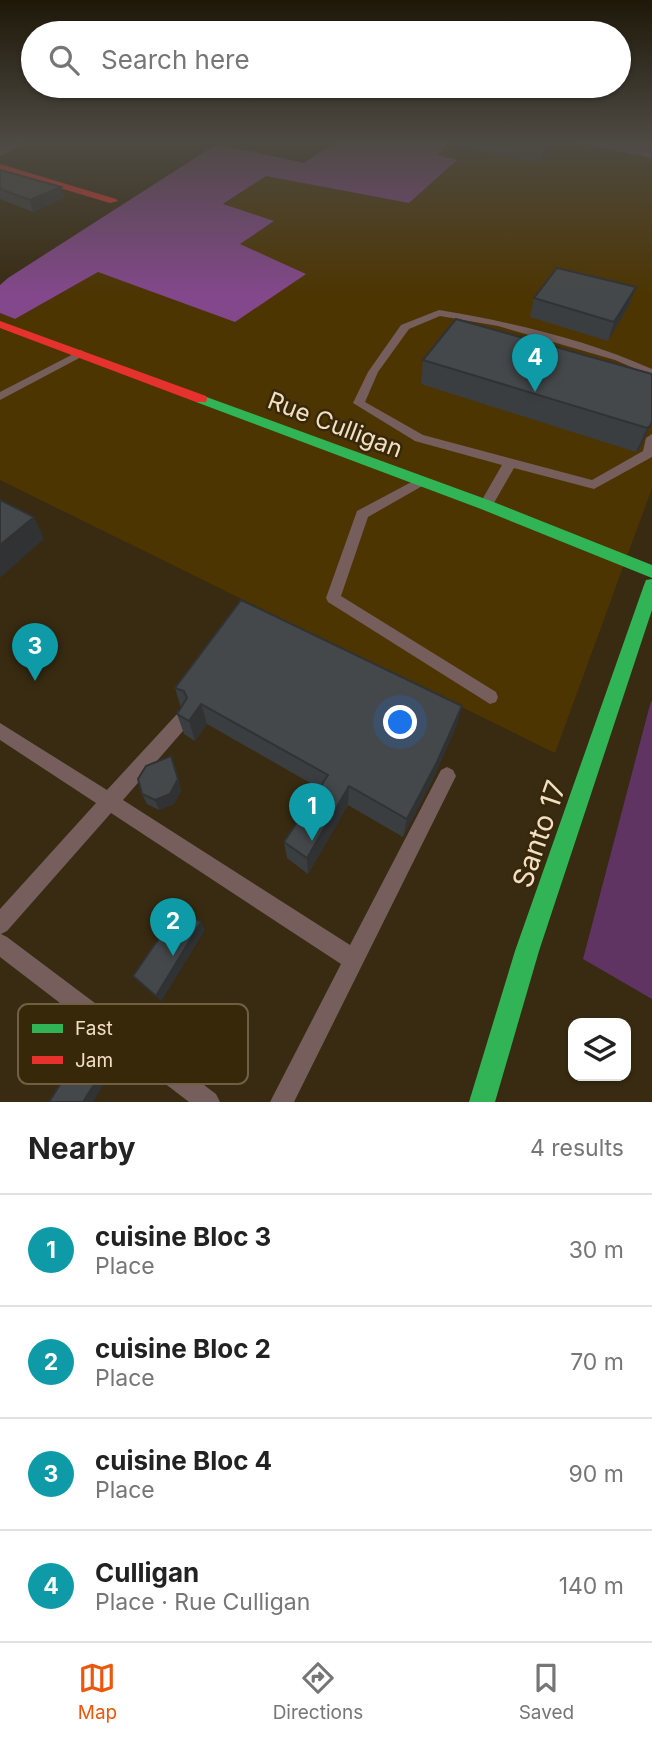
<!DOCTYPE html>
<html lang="en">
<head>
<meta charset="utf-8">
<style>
  :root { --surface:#fff; --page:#f2f2f2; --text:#222; --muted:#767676; --line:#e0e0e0; --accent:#ea580c }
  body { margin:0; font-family:Inter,sans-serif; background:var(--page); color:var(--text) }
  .controls { position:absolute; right:21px; bottom:21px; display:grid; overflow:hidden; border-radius:14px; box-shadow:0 2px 5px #0004 }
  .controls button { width:63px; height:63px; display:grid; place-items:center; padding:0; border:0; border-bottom:2px solid var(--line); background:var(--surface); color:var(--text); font:35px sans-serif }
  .you { position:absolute; left:401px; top:723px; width:24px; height:24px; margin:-18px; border:5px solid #fff; border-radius:50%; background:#1a73e8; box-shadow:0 0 0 10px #1a73e833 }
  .badge { display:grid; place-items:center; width:46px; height:46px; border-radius:50%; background:var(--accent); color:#fff; font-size:23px; font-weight:700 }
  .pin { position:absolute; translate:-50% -58px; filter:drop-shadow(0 2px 4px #0008) }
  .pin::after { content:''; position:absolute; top:37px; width:24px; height:21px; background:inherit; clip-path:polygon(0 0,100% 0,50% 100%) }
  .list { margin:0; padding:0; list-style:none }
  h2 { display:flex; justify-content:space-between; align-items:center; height:91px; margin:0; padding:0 28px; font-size:30px }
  h2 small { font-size:23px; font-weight:400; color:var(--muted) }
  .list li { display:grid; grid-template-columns:46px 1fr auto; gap:21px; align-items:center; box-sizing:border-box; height:112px; padding:0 28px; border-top:2px solid var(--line) }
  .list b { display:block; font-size:26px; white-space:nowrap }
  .list p { margin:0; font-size:23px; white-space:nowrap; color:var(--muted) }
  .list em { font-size:23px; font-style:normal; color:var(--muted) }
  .icon { flex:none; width:38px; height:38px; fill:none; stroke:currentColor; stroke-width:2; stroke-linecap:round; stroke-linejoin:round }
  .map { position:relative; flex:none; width:652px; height:1102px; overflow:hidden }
  .search { position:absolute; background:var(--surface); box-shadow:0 2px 5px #0004; left:21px; right:21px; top:21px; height:77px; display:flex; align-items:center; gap:18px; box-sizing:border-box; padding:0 24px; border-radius:38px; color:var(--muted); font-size:26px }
  .sheet { height:539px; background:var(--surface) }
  nav { display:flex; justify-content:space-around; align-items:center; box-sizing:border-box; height:98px; border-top:2px solid var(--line); background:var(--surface); font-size:19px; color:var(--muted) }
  nav a { display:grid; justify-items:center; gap:4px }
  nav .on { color:var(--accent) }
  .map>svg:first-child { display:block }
  .built { fill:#4d3502 }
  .green { fill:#5f3463 }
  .forest { fill:#83488b }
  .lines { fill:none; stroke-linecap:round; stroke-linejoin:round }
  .lane { fill:#755e5b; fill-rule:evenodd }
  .street { fill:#755e5b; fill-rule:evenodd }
  .fast { fill:#30b455; fill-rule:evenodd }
  .jam { fill:#e5322d; fill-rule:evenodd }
  .wall { fill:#3b3e40 }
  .shaded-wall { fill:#303234 }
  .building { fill:#45484a; stroke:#303234; stroke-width:2 }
  .labels { text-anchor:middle; stroke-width:5; stroke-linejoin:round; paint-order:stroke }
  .street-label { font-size:24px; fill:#f2e0c5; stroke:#38280a }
  .near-street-label { font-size:28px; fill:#f2e0c5; stroke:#38280a }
  .key { fill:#38280a; stroke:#705f42; stroke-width:2 }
  .key-label { font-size:19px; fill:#f2e0c5 }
</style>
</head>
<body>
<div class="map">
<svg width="652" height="1102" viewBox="0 0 652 1102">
  <rect width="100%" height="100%" fill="#382b11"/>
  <path class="built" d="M452,141H567L652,158V488L555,753L0,480V313L15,319L98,272L156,292L305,274L239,244L273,221L223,205L266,176L409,203L456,160L436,155Z"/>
  <path class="green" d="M651,701L652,702V999L583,959Z"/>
  <path class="forest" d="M337,141H452L437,155L457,160L409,203L266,176L223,204L274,221L240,244L306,274L235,322L98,272L15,319L0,313V285L8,278L217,144L304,163Z
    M567,141H652V158Z"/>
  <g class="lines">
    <path class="lane" d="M439,310C511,322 585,339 652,369V376L615,360L498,326L440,316L409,329L378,372L365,402L423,435L592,480L643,451L646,438L652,434V457L594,489L514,468L491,508H481L479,505L502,465L415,441L353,403L368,372L401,325Z
      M81,350L86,353L85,355L0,400V392Z
      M419,478L425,482L424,485L368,517L341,596L496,692L498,697L496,702L490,704L328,602L326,598L357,511Z
      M183,711L189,714L191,719L189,724L123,800L350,945L441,770L447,767L453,770L456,776L294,1102H270L341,964L111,813L7,931L1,934L7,937L216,1094L220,1102H189L0,957V909L96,803L0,740V723L107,790L177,714Z"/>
    <path class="street" d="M14,141H32L0,156V147Z"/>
    <path class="fast" d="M201,395L491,501L652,565V578L481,509L196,402L195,399Z
      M652,579V610L539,951L495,1102H469L515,951L644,585L646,580Z"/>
    <path class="jam" d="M0,164L116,199L118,201L110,203L0,170Z
      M0,321L206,396L207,399L206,402H196L0,328Z"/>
  </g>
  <path class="wall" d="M457,141H557L556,144L541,163L456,147Z
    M0,170L61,187L64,198L33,212L0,199Z
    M636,287L629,305L608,341L530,317L534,298Z
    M423,360L652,421L639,450L636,452L421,384Z
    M175,688L462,706L456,727L432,781L403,837L348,805L308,874L287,858L284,842L319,788L207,724L195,741L184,734L177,714L181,708Z
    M175,767L181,790L174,804L159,810L147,804L142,794Z"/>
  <path class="shaded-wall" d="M549,141H557L556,144L541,163L544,147Z
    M61,187L64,198L33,212L30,200Z
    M636,287L629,305L608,341L614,322Z
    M650,426L639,450L636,452L647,428Z
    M34,517L44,539L0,578V545Z
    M201,704L207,724L195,741L189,721Z
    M462,706L456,727L432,781L403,837L407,819Z
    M171,756L181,790L174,804L159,810L155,800Z
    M349,786L348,805L308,874L307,858Z
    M201,922L205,930L161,1002L156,996Z
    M68,1072L103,1086L93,1102H83Z"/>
  <path class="building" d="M511,141H549L544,147Z
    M0,170L61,187L30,200L0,189Z
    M557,268L636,287L614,322L534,298Z
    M456,319L652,374V421L650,426L647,428L423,360Z
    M0,500L34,517L0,545Z
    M241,600L462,706L437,762L407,819L349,786L307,858L284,842L328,775L201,704L189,721L177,714L187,698L184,691L175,688Z
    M171,756L178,779L170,794L155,800L142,794L138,779L146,766Z
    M179,909L201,922L156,996L133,976Z
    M68,1072L95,1083L83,1102H49Z"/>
  <linearGradient id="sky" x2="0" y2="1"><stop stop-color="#1f1809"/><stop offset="0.48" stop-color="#4d4a43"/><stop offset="1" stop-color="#4d4a43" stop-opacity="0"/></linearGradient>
  <rect width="652" height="295" fill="url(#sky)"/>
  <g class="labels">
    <g class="street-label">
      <text transform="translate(335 425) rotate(21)" y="8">Rue Culligan</text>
    </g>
    <g class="near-street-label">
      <text transform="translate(539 834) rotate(-71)" y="10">Santo 17</text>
    </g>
  </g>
  <rect x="18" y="1004" width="230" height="80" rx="10" class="key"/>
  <rect x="32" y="1024" width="31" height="9" fill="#30b455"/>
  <rect x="32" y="1056" width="31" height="8" fill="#e5322d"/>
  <g class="key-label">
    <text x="75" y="1035">Fast</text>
    <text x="75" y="1067">Jam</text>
  </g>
</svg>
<div class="controls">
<button><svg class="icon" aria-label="layers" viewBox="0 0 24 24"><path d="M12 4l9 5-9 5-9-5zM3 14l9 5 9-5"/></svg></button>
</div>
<div class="you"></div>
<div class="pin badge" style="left:312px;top:841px;background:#0f9aa8">1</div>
<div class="pin badge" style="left:173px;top:956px;background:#0f9aa8">2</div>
<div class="pin badge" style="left:35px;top:681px;background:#0f9aa8">3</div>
<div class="pin badge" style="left:535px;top:392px;background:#0f9aa8">4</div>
<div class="search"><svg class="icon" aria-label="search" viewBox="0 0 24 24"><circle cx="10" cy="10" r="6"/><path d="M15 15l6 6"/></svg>Search here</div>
</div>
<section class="sheet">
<h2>Nearby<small>4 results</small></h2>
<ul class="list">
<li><span class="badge" style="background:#0f9aa8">1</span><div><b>cuisine Bloc 3</b><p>Place</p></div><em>30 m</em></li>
<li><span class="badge" style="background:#0f9aa8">2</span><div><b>cuisine Bloc 2</b><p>Place</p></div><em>70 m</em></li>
<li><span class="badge" style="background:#0f9aa8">3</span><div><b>cuisine Bloc 4</b><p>Place</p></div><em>90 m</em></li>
<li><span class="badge" style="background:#0f9aa8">4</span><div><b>Culligan</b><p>Place · Rue Culligan</p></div><em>140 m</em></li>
</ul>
</section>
<nav>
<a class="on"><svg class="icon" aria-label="map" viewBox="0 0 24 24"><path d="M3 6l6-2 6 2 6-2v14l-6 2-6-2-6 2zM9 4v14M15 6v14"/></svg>Map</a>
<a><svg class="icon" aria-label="directions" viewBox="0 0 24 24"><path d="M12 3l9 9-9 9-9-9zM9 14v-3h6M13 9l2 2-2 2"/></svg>Directions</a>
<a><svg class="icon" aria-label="saved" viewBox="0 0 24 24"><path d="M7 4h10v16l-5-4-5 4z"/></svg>Saved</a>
</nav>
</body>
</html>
